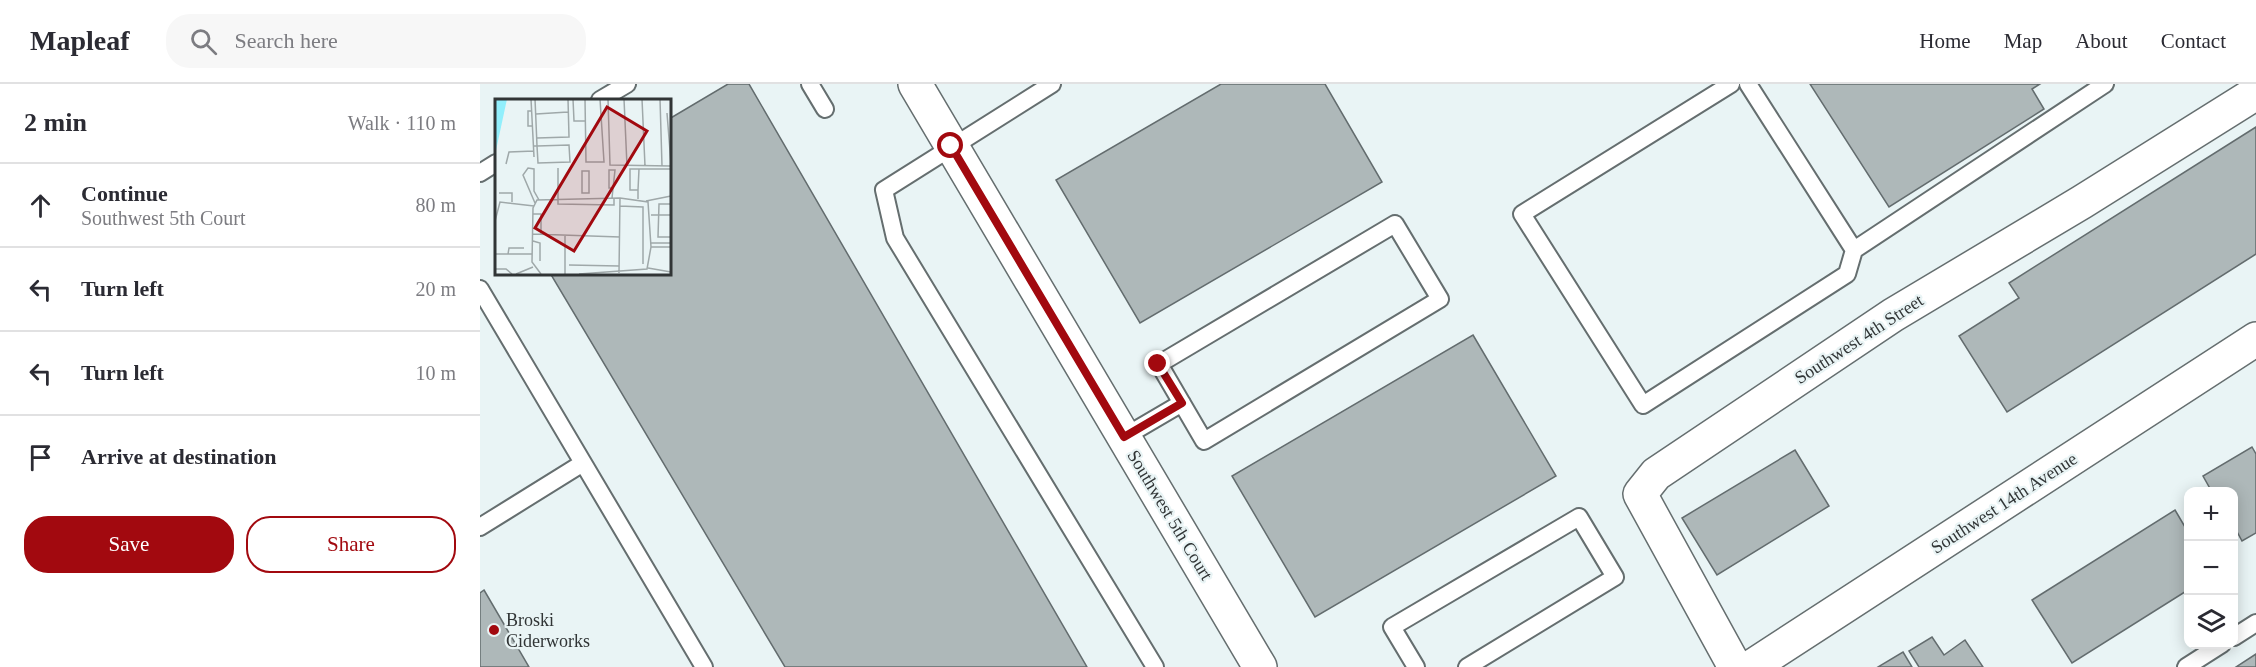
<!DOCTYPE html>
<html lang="en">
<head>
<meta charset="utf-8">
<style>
  :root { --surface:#fff; --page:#f7f7f7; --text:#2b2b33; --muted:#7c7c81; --line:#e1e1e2; --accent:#a2090f }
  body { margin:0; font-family:Georgia,serif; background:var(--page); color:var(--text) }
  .controls { position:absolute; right:18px; bottom:18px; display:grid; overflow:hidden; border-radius:12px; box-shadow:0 3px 15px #0003 }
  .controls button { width:54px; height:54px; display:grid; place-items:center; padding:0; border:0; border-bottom:2px solid var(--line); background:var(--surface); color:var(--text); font:30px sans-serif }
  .stop { position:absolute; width:18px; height:18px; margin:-14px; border:4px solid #a2090f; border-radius:50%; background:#fff }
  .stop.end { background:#a2090f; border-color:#fff; box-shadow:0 2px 6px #0008 }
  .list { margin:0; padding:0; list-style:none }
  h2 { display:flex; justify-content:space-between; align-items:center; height:78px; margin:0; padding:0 24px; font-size:26px }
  h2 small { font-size:20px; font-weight:400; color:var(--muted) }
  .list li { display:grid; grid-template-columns:39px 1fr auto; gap:18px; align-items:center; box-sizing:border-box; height:84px; padding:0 24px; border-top:2px solid var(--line) }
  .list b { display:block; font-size:22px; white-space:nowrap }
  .list p { margin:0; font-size:20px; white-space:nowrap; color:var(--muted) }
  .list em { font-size:20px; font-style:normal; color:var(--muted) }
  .actions { display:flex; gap:12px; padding:18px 24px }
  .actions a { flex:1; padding:14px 0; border:2px solid var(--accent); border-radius:24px; text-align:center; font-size:21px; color:var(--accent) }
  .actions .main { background:var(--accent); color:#fff }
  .icon { flex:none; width:33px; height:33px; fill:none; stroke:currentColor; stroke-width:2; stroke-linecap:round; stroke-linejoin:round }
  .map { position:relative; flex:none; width:1776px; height:583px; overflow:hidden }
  header { display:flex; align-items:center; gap:36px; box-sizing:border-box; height:84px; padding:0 30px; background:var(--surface); border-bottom:2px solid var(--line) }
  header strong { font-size:28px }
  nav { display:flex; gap:33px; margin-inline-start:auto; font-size:21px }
  .search { width:420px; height:54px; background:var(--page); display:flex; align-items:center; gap:15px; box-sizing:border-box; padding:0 21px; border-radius:24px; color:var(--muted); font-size:22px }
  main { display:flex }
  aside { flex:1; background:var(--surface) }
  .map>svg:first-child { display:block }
  .building { fill:#aeb8b9; stroke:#636c6e; stroke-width:1.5 }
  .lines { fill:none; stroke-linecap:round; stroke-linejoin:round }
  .service-casing { stroke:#656e6f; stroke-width:20 }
  .minor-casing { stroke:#656e6f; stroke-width:36 }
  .service { stroke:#fff; stroke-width:16 }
  .minor { stroke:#fff; stroke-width:33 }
  .route { stroke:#a2090f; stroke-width:8 }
  .poi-dot { fill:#a2090f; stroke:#e9f4f5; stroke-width:2 }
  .labels { text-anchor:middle; stroke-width:4.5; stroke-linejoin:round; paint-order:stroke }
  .street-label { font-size:18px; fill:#313536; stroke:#e9f4f5 }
  .poi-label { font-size:18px; fill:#313536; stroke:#e9f4f5; text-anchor:start }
  .inset-road { fill:none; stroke:#9fa8a9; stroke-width:1.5 }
  .view { fill:#a2090f; fill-opacity:0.15; stroke:#a2090f; stroke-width:3 }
  .inset-edge { fill:none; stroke:#313536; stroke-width:3 }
</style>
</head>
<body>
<header>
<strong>Mapleaf</strong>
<div class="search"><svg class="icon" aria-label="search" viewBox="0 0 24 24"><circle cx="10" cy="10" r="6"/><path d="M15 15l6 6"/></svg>Search here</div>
<nav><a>Home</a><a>Map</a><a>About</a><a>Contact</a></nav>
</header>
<main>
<aside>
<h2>2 min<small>Walk · 110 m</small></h2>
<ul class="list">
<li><svg class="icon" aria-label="ahead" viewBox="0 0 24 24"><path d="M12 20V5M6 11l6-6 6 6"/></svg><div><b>Continue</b><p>Southwest 5th Court</p></div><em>80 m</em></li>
<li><svg class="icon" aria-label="left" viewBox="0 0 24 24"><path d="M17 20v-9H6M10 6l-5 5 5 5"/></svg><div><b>Turn left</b></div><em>20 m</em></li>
<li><svg class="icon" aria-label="left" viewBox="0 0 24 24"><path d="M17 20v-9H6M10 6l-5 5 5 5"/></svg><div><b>Turn left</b></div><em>10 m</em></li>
<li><svg class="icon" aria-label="arrive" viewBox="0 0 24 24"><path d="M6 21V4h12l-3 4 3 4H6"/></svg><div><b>Arrive at destination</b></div></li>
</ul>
<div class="actions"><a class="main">Save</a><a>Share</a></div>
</aside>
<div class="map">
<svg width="1776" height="583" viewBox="0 0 1776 583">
  <rect width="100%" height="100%" fill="#e9f4f5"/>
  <path class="building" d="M248,0H269L607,583H305L70,189H189V35Z
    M741,0H845L902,98L660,239L576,96Z
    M1330,0H1560L1552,5L1564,25L1409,123Z
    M1776,43V170L1527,328L1479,252L1539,214L1529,199Z
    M993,251L1076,392L835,533L752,392Z
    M1772,363L1776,370V449L1762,457L1754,442V408H1732L1723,392Z
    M1315,366L1349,422L1237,491L1202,434Z
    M1695,426L1708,448V506L1592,579L1552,516Z
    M4,506L49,583H0V509Z
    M1452,553L1464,571L1485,556L1503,583H1439L1429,567Z
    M1423,568L1432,583H1398Z
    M1776,570V583H1756Z"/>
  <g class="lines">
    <g class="service-casing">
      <path id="service" d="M330,0L345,25
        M572,0L404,106L415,154L675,583
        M1251,0L1042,130L1163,321L1367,190L1374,166L1625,0
        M1268,0L1374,166
        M120,16L147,0
        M0,89L16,79
        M915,140L960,215L724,357L679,280Z
        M0,205L224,583
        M644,353L702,319
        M0,443L103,379
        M1754,553L1776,539
        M936,583L912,543L1099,433L1135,493L987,583
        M1706,583L1742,560"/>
    </g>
    <g class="minor-casing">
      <path id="minor" d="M435,0L780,583
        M1255,583L1160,410L1176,390L1413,231L1602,118L1776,9
        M1271,583L1776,255"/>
    </g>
    <use href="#service" class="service"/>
    <use href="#minor" class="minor"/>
  </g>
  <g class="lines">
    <path class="route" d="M471,62L644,353L702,319L678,280"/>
  </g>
  <circle class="poi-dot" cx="14" cy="546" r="6"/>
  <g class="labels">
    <g class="street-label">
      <text transform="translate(1379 255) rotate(-33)" y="6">Southwest 4th Street</text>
      <text transform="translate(1524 419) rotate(-33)" y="6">Southwest 14th Avenue</text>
      <text transform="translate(690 431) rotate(59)" y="6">Southwest 5th Court</text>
    </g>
    <g class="poi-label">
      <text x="26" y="542">Broski<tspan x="26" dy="21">Ciderworks</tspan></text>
    </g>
  </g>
  <g transform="translate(15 15)">
    <rect width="176" height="176" fill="#e9f4f5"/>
    <path d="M0,0H12L0,56Z" fill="#91effc"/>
    <path class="inset-road" d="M36,0L39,58M78,0L79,22H91M90,0L91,63H109L105,0M113,0L115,66L176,67M129,0L132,67M147,0L150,67M165,0L167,67M0,10V34M37,12H33V27H37M172,14L176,65M41,15L73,13M42,39L74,38L73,0M38,47H42L74,46L75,63L43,64L42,47L41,23L40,0M11,65L14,53L39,52M63,69V105L119,106V99M144,70H176M87,72H94V94H87ZM117,89H114V71H120L117,99M143,91L144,70H135V91H143V100M4,94H17V103M151,102L176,97M40,104L28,76L33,69L39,70V92L44,101M176,105H164L163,138H176M125,107L148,108V165M38,115H46V135M156,116H176M0,122L5,103L39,107M38,135L125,138M70,137V175M38,142L45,144V162M156,144H176M156,148H176M0,155H37M13,155L14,149H29M74,166L124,167M153,169L176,173M0,170H11L17,175M124,174L125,99M21,175L38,168M46,175L37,163L38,109L42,101L125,99L153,103L156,148L152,170L84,175"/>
    <path class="view" d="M112,8L152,32L79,152L40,129Z"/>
    <rect width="176" height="176" class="inset-edge"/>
  </g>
</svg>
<div class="controls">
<button>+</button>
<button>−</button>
<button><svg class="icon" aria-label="layers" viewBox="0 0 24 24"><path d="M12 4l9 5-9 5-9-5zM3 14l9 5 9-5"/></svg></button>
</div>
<div class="stop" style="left:471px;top:62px"></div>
<div class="stop end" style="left:678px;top:280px"></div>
</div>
</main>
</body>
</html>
